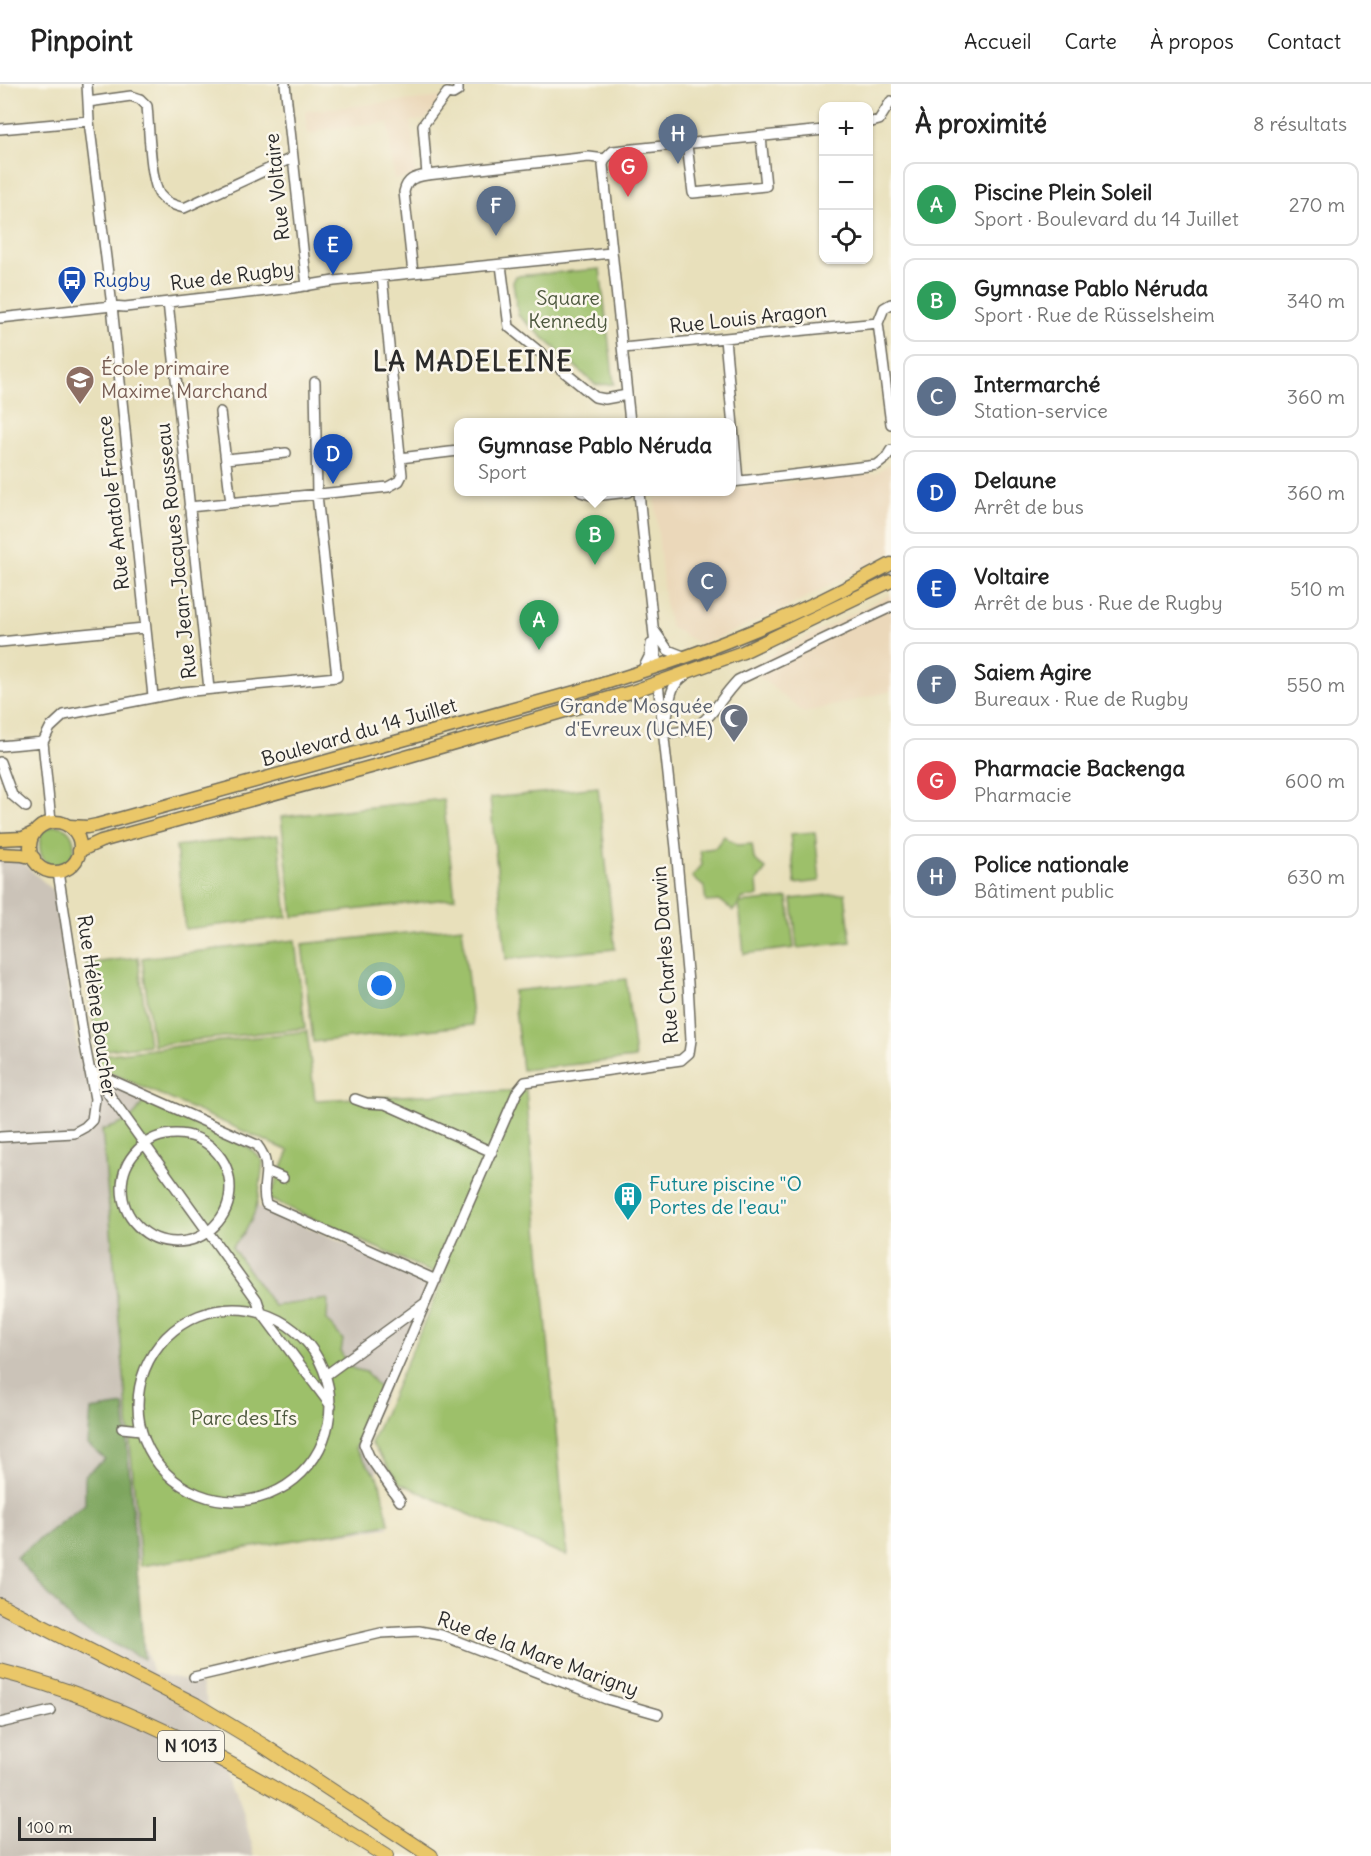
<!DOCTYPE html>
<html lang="fr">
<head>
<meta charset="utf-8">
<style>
  :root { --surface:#fff; --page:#f6f6f6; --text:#222; --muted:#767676; --line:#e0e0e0; --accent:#d1495b }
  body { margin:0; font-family:Delius,sans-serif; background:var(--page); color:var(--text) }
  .controls { position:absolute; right:18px; top:18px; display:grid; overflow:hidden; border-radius:12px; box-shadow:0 2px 4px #0004 }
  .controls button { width:54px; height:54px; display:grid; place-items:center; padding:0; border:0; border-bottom:2px solid var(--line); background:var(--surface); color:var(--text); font:30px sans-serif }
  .scale { position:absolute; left:18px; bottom:15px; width:138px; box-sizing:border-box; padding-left:6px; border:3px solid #2b2b2b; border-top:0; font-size:16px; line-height:21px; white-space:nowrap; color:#2b2b2b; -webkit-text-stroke:4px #fbf7ec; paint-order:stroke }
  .you { position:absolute; left:382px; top:902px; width:21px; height:21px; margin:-15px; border:4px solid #fff; border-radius:50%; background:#1a73e8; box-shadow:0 0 0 9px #1a73e833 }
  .badge { display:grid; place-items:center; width:39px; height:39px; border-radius:50%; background:var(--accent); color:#fff; font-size:20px; font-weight:700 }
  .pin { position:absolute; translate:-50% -50px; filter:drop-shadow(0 2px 3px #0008) }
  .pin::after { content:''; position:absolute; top:32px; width:21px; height:18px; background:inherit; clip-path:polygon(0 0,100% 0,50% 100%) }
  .popup { position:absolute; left:454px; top:334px; width:282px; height:78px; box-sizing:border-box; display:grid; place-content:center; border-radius:12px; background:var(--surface); filter:drop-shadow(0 2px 4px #0005); font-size:20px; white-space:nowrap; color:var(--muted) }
  .popup b { font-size:22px; color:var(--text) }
  .popup::after { content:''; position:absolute; left:50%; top:100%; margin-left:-12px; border:12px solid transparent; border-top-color:var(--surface) }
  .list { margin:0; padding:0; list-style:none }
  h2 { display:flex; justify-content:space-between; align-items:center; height:78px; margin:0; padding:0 24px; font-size:26px }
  h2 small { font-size:20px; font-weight:400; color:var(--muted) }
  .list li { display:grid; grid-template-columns:39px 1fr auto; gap:18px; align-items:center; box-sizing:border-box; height:84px; margin:0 12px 12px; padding:0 12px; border:2px solid var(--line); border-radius:12px }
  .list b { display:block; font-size:22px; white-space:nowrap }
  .list p { margin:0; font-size:20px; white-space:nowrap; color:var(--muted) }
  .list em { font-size:20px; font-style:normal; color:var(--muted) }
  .icon { flex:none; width:33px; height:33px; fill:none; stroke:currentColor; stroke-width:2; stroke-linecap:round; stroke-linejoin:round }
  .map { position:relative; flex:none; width:891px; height:1772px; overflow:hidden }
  header { display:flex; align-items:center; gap:36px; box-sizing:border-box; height:84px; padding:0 30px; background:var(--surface); border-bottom:2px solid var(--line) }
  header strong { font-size:28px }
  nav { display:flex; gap:33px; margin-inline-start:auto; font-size:21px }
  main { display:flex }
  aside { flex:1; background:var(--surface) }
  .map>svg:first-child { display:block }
  .built { fill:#ebd8ba }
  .industrial { fill:#cbc3b8 }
  .green { fill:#9dc06a; stroke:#64764a; stroke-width:1.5 }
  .forest { fill:#7ea65e; stroke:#546844; stroke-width:1.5 }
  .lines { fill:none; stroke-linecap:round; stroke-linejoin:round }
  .minor-casing { stroke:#6d6a5d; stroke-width:12 }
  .major-casing { stroke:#6d6a5d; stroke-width:15 }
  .highway-casing { stroke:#6d6a5d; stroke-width:16 }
  .minor { stroke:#fff; stroke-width:9 }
  .major { stroke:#eac769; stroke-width:12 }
  .highway { stroke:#eac769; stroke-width:14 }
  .labels { text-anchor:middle; stroke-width:5; stroke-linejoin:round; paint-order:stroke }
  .shield { fill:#fbf7ec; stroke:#696865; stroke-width:1.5 }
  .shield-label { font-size:18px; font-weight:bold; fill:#2b2b2b }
  .street-label { font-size:20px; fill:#2b2b2b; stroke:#fbf7ec }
  .transit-label { font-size:20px; fill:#164399; stroke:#fbf7ec; text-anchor:start }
  .park-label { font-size:20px; fill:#4d583e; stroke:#fbf7ec }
  .education-label { font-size:20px; fill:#785e54; stroke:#fbf7ec; text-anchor:start }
  .worship-label { font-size:20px; fill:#5b616d; stroke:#fbf7ec; text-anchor:end }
  .culture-label { font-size:20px; fill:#0d838f; stroke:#fbf7ec; text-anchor:start }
  .district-label { font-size:26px; font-weight:bold; letter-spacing:1.5px; fill:#2b2b2b; stroke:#fbf7ec }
</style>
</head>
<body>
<header>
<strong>Pinpoint</strong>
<nav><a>Accueil</a><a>Carte</a><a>À propos</a><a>Contact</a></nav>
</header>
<main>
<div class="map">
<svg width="891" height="1772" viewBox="0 0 891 1772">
  <rect width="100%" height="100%" fill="#fbf7ec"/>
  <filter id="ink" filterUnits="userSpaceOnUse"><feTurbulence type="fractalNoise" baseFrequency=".0167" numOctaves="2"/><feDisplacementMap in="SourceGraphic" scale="12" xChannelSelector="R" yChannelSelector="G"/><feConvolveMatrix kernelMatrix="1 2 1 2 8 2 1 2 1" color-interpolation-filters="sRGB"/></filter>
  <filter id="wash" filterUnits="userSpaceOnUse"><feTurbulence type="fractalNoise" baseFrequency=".008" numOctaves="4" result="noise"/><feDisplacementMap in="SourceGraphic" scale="24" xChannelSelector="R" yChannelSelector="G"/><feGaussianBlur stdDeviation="1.35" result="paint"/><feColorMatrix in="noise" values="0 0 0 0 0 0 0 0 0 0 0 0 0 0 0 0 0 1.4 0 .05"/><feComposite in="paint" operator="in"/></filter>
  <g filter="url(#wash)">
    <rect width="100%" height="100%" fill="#e8e0bb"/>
    <path class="built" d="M443,13L425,36L411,37L416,93L394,95L388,39L320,46L316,49L307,50L305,27Z
      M891,379V469L788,523L702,561L670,543L664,513L655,414L712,408H732V405L876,389Z
      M891,510V607L804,629L748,583Z"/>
    <path class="industrial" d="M0,776L21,777L54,807L79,974L101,995L248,1060L261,1073L262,1087L257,1122L434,1196L363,1360L378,1383L376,1391L388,1444L119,1478L153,1589L201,1599L237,1706L255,1772H0Z"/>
    <path class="green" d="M600,185L614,300L596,301L518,231L513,198L516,192Z
      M598,703L615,865L506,875L490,714Z
      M443,715L455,814L293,833L281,733Z
      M53,742C62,741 68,744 72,752C83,781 44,795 40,765C39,758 39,753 43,747Z
      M815,748L820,797L795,800L790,750Z
      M278,751L287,833L185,845L176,762Z
      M724,752L737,761L752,760L754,775L766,785L757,797L758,812L743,814L739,819L788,814L794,864L744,870L739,820L733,827L721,817L706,818L704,803L692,793L702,781L700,766L715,764Z
      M845,809L851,858L797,864L792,815Z
      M462,843L473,941L313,958L302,860Z
      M295,856L305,944L153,961L142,874Z
      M138,873L149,961L97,967L86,880Z
      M626,895L635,974L522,986L513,907Z
      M307,947L315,1016L526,1006L567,1472L461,1427L400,1399L371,1359L444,1194L269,1115L289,1067L97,983L94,972Z
      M144,1015L250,1064L263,1077C259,1111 259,1137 232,1163L274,1222L328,1215L327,1236L343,1256L341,1268L347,1281L354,1285L366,1288L380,1305L355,1365L379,1395L389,1440L141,1482L102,1046C121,1041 136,1036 144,1015Z"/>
    <path class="forest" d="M124,1321L144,1575L76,1542L16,1473L85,1420V1391L105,1375L88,1360L91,1326Z"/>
  </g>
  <g filter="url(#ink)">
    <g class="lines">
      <g class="minor-casing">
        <path id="minor" d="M87,0L89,37L112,222L153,612
          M285,0L307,202
          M447,9L453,10L458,7V0
          M88,18L131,12L140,15L147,22C149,41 150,97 160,111C166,119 174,121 184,124L292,74
          M868,39L879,36L891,17
          M0,45L89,37
          M687,61L693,109L766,102L761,53
          M605,75L603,81L630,338
          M605,75L613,67L824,46
          M427,91L423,41L447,9
          M501,181L509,243L595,313L605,315L627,311
          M413,189L404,108C407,95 414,93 427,91L589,73L605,75
          M168,218L209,605
          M891,220L884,224L878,239L891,340
          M0,234L112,222L125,223L292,204L334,197L611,169
          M725,255L738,397
          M623,264L878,239
          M220,328L231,419
          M400,374L458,367
          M226,375L286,369
          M732,398L877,381L886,374L891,366
          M581,408L594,412L628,408
          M639,408C644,466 652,525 657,583
          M189,423L388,403L399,397L402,391L382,192
          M654,546L668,566L686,573
          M0,558L144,544
          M642,587L650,571L651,560
          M664,641C671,629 667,612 675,601C678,597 683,593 687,590
          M663,649C710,649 710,625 738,596L891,523
          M43,658L51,737
          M0,662L43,658L50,644L64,631L182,608L337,593L317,411L315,298
          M0,678L12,711L26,723
          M89,986L257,1061C275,1084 259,1098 266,1120L436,1196
          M92,987L257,1216L261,1228L331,1322
          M355,1015L366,1019L385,1020L492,1068
          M122 1104a54 54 0 1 1 108 0a54 54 0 1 1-108 0Z
          M0,1053L74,1049L85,1043L92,1036L95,1015L84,956L58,788
          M267,1087L283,1094
          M138 1321a96 96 0 1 1 192 0a96 96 0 1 1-192 0Z
          M326,1291L425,1219
          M122,1344L141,1346
          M400,1417L369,1372L364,1360L517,1008L525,998L681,976L689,969L691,956L688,899L676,764L658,599
          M194,1593L381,1549L419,1547L441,1551L467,1561L606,1615L658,1630
          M0,1639L51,1627"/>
      </g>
      <g class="major-casing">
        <path id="major" d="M30 763a25 25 0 1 1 50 0a25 25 0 1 1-50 0Z
          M70,742L87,743L97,741L593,603C644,587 695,571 745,550C795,530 844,506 891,480
          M0,755L23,754L33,749
          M79,767L101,757L385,679L634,607L743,568L891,497
          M0,770L22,771L34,774"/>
      </g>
      <g class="highway-casing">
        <path id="highway" d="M0,1521L196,1621L264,1662L431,1772
          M0,1587C137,1621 268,1698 386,1772"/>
      </g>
      <use href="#minor" class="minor"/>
      <use href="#major" class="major"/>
      <use href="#highway" class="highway"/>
    </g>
  </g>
  <defs>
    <g id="bus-pin" transform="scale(1.5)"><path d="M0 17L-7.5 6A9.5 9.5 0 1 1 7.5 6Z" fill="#1a4fb4" stroke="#fbf7ec"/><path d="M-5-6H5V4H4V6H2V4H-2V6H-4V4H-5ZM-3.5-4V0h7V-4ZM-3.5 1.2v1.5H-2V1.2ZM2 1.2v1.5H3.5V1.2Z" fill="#fff"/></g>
    <g id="school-pin" transform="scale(1.5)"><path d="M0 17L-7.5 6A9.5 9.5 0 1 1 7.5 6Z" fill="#8d6e63" stroke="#fbf7ec"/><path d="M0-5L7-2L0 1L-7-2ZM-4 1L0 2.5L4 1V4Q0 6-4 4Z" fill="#fff"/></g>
    <g id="mosque-pin" transform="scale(1.5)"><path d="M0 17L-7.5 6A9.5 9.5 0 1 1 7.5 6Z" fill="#6b7280" stroke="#fbf7ec"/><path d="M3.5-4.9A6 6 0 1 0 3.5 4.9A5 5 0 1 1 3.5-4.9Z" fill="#fff"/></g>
    <g id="building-pin" transform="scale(1.5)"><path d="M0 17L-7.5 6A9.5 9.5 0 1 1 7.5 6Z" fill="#0f9aa8" stroke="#fbf7ec"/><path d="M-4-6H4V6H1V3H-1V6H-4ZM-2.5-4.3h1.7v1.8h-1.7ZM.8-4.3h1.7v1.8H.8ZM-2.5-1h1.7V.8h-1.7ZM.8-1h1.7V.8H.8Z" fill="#fff"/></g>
  </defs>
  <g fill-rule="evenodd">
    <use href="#bus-pin" x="72" y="196"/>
    <use href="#school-pin" x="80" y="296"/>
    <use href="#mosque-pin" x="734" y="634"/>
    <use href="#building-pin" x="628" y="1112"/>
  </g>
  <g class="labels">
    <rect class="shield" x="158" y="1647" width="66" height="30" rx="4.5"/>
    <g class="shield-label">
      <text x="191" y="1668">N 1013</text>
    </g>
    <g class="street-label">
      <text transform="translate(277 103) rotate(-96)" y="7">Rue Voltaire</text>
      <text transform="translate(232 192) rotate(-7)" y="7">Rue de Rugby</text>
      <text transform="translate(748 234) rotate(-6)" y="7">Rue Louis Aragon</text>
      <text transform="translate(113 419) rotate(-96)" y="7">Rue Anatole France</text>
      <text transform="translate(176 467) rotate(-96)" y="7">Rue Jean-Jacques Rousseau</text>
      <text transform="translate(359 648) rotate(-16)" y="7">Boulevard du 14 Juillet</text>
      <text transform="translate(665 871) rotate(-94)" y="7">Rue Charles Darwin</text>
      <text transform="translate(97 922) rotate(82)" y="7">Rue Hélène Boucher</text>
      <text transform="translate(538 1570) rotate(20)" y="7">Rue de la Mare Marigny</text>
    </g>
    <g class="transit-label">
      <text x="93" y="203">Rugby</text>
    </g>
    <g class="park-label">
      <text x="568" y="221">Square<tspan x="568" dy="23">Kennedy</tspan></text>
      <text x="244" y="1341">Parc des Ifs</text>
    </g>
    <g class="education-label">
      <text x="101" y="291">École primaire<tspan x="101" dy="23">Maxime Marchand</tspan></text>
    </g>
    <g class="worship-label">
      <text x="713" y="629">Grande Mosquée<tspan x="713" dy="23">d'Evreux (UCME)</tspan></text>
    </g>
    <g class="culture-label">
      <text x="649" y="1107">Future piscine "O<tspan x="649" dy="23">Portes de l'eau"</tspan></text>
    </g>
    <g class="district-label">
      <text x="473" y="287">LA MADELEINE</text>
    </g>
  </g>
</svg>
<div class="controls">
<button>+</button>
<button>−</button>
<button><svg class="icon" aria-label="locate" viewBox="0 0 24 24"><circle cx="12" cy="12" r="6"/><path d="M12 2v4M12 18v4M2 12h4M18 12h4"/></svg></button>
</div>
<div class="scale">100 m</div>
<div class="you"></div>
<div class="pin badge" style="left:539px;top:566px;background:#2e9e5b">A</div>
<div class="pin badge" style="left:595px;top:481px;background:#2e9e5b">B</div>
<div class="popup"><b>Gymnase Pablo Néruda</b>Sport</div>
<div class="pin badge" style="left:707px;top:528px;background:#5c6f8a">C</div>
<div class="pin badge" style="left:333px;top:400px;background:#1a4fb4">D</div>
<div class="pin badge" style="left:333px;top:191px;background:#1a4fb4">E</div>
<div class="pin badge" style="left:496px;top:152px;background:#5c6f8a">F</div>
<div class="pin badge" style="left:628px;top:113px;background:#e0444e">G</div>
<div class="pin badge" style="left:678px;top:80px;background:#5c6f8a">H</div>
</div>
<aside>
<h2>À proximité<small>8 résultats</small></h2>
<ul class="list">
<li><span class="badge" style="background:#2e9e5b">A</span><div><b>Piscine Plein Soleil</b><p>Sport · Boulevard du 14 Juillet</p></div><em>270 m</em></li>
<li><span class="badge" style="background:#2e9e5b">B</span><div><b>Gymnase Pablo Néruda</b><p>Sport · Rue de Rüsselsheim</p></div><em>340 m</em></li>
<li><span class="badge" style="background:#5c6f8a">C</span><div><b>Intermarché</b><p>Station-service</p></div><em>360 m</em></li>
<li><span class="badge" style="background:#1a4fb4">D</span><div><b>Delaune</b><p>Arrêt de bus</p></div><em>360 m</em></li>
<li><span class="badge" style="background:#1a4fb4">E</span><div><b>Voltaire</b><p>Arrêt de bus · Rue de Rugby</p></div><em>510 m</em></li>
<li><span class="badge" style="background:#5c6f8a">F</span><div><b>Saiem Agire</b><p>Bureaux · Rue de Rugby</p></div><em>550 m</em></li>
<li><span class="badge" style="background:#e0444e">G</span><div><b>Pharmacie Backenga</b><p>Pharmacie</p></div><em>600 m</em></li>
<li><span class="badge" style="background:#5c6f8a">H</span><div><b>Police nationale</b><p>Bâtiment public</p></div><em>630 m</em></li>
</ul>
</aside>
</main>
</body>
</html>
